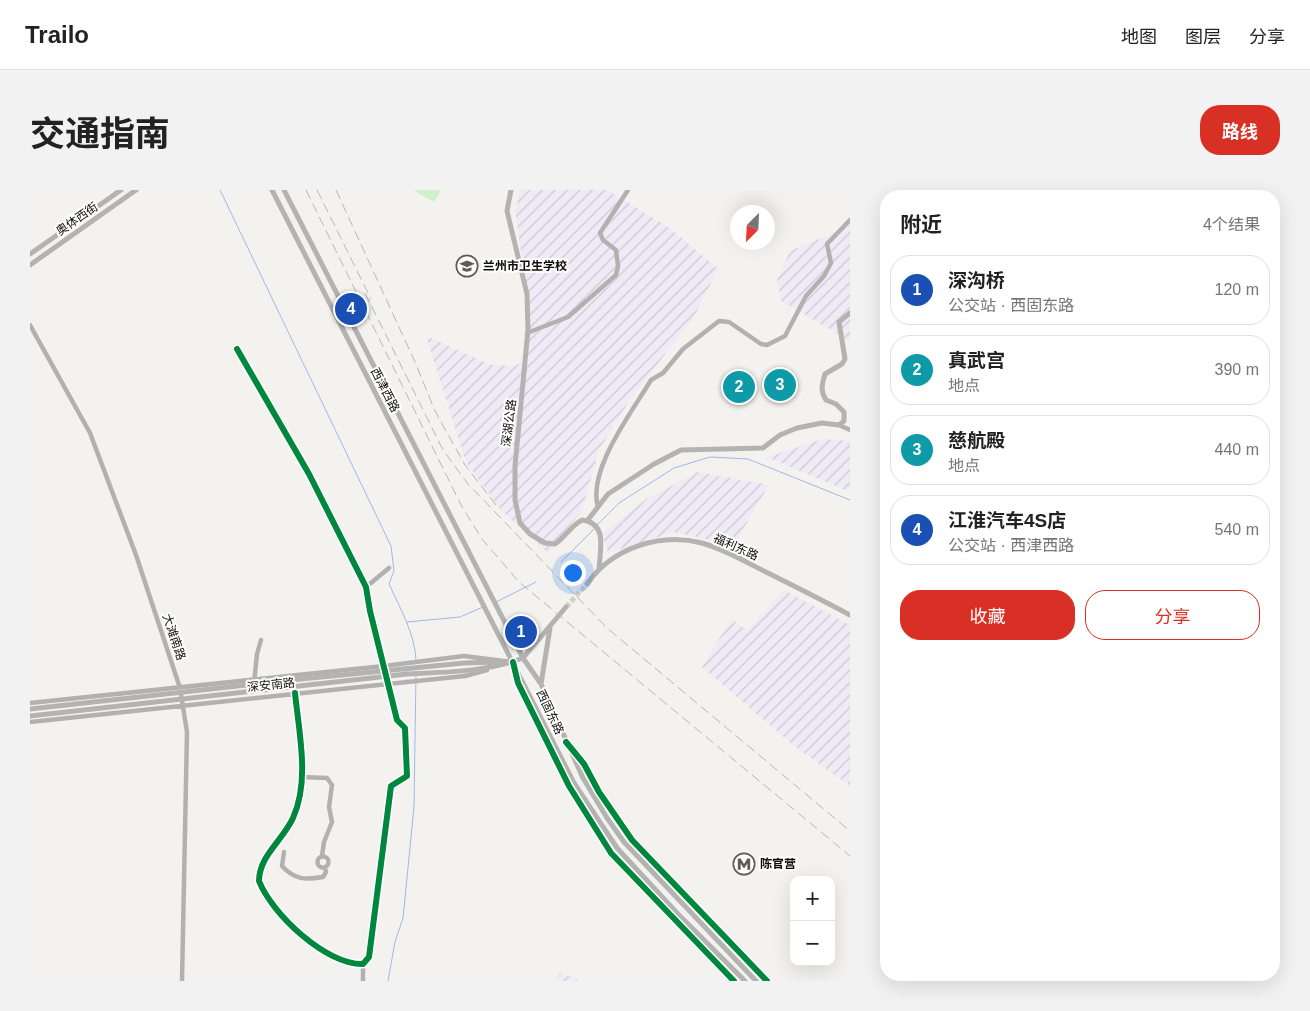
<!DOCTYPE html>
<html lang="zh">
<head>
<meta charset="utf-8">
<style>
  :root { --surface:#fff; --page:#f2f2f2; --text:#222; --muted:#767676; --line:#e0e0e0; --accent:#d93025 }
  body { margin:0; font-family:Helvetica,"Noto Sans SC",sans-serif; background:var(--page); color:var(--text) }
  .controls { position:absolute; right:15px; bottom:15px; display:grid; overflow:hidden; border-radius:10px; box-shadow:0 5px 20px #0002 }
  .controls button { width:45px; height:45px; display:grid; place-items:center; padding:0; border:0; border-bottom:1px solid var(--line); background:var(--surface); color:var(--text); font:25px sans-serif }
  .compass { position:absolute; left:700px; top:15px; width:45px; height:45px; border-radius:50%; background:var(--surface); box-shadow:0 5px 20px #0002; rotate:204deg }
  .you { position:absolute; left:542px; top:382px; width:18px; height:18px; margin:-12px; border:4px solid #fff; border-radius:50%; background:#1a73e8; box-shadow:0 0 0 8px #1a73e833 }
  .badge { display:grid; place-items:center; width:32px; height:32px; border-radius:50%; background:var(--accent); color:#fff; font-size:16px; font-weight:700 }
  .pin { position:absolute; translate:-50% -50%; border:2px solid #fff; box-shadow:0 1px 5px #0006 }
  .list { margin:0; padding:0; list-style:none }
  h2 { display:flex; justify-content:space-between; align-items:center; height:65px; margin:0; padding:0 20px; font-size:21px }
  h2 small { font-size:16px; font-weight:400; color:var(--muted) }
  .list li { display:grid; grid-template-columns:32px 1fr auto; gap:15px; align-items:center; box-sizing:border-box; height:70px; margin:0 10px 10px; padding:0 10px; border:1px solid var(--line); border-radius:20px }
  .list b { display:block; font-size:19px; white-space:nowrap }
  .list p { margin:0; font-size:16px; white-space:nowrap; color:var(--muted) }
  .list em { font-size:16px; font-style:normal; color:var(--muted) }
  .actions { display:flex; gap:10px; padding:15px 20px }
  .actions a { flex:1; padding:11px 0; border:1px solid var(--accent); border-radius:20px; text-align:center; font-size:18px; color:var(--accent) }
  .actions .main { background:var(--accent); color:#fff }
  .map { position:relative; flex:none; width:820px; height:791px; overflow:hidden; border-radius:20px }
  header { display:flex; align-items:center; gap:30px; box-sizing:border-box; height:70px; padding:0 25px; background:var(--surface); border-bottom:1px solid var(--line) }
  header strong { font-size:24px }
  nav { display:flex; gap:28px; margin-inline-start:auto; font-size:18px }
  .intro { display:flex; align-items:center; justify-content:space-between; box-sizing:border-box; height:120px; padding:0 30px }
  h1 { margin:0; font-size:35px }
  .button { padding:12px 22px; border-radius:20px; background:var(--accent); color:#fff; font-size:18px; font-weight:700 }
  main { display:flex; gap:30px; padding:0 30px }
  aside { flex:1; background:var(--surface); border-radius:20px; box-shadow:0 5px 20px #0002 }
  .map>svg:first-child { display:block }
  .industrial { fill:url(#industrial-furrows) }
  .park { fill:#cff0cc }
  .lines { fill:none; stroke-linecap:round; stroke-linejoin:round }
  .stream { stroke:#a1b7e6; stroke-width:1 }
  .major-tunnel { stroke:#d1d0cc; stroke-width:5; stroke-dasharray:5 2.5; stroke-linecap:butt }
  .minor { stroke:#b3b1b0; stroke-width:4.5 }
  .major { stroke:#b5b3b2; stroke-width:5 }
  .rail { stroke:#b7b6b3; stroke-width:1; stroke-dasharray:10 5; stroke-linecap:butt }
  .minor-bridge { stroke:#b3b1b0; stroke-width:4.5 }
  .cycleway-casing { stroke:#fff; stroke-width:9 }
  .cycleway { stroke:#00873e; stroke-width:6 }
  .labels { text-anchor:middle; stroke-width:4; stroke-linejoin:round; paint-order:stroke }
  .street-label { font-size:12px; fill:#0d0c0a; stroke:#fff }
  .poi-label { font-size:12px; font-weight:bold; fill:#0d0c0a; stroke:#fff; text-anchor:start }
</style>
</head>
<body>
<header>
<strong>Trailo</strong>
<nav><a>地图</a><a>图层</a><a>分享</a></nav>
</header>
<div class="intro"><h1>交通指南</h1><a class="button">路线</a></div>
<main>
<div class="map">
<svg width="820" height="791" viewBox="0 0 820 791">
  <defs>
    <pattern id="industrial-furrows" width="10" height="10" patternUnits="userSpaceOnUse" patternTransform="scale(1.25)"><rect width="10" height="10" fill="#eeebf6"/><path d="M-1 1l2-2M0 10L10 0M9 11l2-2" fill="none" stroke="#cbc8d2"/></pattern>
  </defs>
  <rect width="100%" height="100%" fill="#f4f2ee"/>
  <path class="industrial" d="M491,0H578L641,39L688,79L664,127L599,211L569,260L552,321L518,363L471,320L436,272L396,146L461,175L483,176L498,171L497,103L485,20Z
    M820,31V151L751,111L747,90L760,61L801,44Z
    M793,249L820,251V302L737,267Z
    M668,282L739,295L703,357L694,353L644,342L578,363L572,344L616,309Z
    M754,400L820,435V596L763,555L672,477L701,429L717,440Z
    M530,782L549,791H525Z"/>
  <path class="park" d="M383,0H411L404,12Z"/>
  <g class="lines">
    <path class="stream" d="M190,0L361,356L364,381L359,394C370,418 385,444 386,470
      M567,335L589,313L644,278L680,267L718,269L820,310
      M531,372L565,338
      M466,412L506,392
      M377,432L430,427L453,417
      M358,791L365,752L373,728L384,617L386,484"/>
    <path class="major-tunnel" d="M536,417L557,394"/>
    <path class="minor" d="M0,135L60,243L106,365L150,498L157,542L152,791
      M497,143L538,127L586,85L588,76L586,60L573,50L570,43L598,0
      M207,159L279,284L336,397L340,421L367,530L375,538L377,586L361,596L339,767L333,774C296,775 242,724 229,691C229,666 253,650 263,628C280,590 269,543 265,503
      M809,235L820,240
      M568,317C557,280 602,222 621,190L633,183L653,159L689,131L699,132L731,154L737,155L755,146L776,106L794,86L801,73L797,54L820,30
      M336,397L359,378
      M484,478L488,493L539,596L581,663L704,791
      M435,486L457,480
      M224,493L227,464L231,450
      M0,513L354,476L434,466L481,472
      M0,532L377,492
      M541,558L554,574L569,602L602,650L737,791
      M271,587L297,588L302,595L299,617L302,632L294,652L292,666
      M254,662L252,676C265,690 275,690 293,687L296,682L295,677
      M287.5 672a5.5 5.5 0 1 1 11 0a5.5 5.5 0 1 1-11 0Z
      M333,791V774"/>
    <path class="major" d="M242,0L544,593L587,658L647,723L715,791
      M254,0L493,468L511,494L553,588L577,628L594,652L726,791
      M481,0L477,21L497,104L498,140L485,276V310L490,333L500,344L515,353L525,354C535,347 542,335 552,330C578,333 570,360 569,379
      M0,64L91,0
      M0,75L106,0
      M557,331L578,304L624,274L651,260L733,258L750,245L767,238L792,233L809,235L814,231V222L806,214L796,210C790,201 792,194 795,184L812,174L815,169L809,132L820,123
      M557,394C582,358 630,342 672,353C697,360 719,374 742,385C768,398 794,411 820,425
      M483,444L494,450L509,448
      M511,494L520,438
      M0,519L271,489L434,473L465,472
      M0,526L377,484C415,482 458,482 493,468L536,417"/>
    <path class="rail" d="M276,0L431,315L452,349L489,392L820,666
      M287,0L341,109
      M306,0L385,172L405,221L435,275L466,315
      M335,103L413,260L438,294L577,438L820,641"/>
    <path class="minor-bridge" d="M377,492L435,486"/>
    <g class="cycleway-casing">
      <path id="cycleway" d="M207,159L279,284L336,397L340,421L367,530L375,538L377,586L361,596L339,767L333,774C296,775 242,724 229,691C229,666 253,650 263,628C280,590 269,543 265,503
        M483,472L488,493L539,596L581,663L704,791
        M536,552L554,574L569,602L602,650L737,791"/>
    </g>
    <use href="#cycleway" class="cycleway"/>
  </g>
  <defs>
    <g id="university-ring" transform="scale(1.125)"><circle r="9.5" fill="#fff" stroke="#5e5c5a" stroke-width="1.5"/><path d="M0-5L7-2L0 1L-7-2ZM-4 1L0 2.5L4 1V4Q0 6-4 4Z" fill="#5e5c5a"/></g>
    <g id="metro-ring" transform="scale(1.125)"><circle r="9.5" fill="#fff" stroke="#5e5c5a" stroke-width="1.5"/><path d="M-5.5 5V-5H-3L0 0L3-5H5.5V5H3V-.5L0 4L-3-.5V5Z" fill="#5e5c5a"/></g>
  </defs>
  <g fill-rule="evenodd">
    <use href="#university-ring" x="437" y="76"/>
    <use href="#metro-ring" x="714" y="674"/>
  </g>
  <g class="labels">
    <g class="street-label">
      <text transform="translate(47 29) rotate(-35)" y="4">奥体西街</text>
      <text transform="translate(355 200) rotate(63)" y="4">西津西路</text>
      <text transform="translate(479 233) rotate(-83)" y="4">深湖公路</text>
      <text transform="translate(706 357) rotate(24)" y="4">福利东路</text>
      <text transform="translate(144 447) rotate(71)" y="4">大滩南路</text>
      <text transform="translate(241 495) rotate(-6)" y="4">深安南路</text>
      <text transform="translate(520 522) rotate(65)" y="4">西固东路</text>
    </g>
    <g class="poi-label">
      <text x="453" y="80">兰州市卫生学校</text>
      <text x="730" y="678">陈官营</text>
    </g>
  </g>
</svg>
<div class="controls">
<button>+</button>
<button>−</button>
</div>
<svg class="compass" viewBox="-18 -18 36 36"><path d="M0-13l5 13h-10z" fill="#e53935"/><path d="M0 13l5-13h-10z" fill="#767676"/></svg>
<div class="you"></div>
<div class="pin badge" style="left:491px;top:442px;background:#1a4fb4">1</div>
<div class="pin badge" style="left:709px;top:197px;background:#0f9aa8">2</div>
<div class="pin badge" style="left:750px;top:195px;background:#0f9aa8">3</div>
<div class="pin badge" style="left:321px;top:119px;background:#1a4fb4">4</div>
</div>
<aside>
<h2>附近<small>4个结果</small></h2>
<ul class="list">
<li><span class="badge" style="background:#1a4fb4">1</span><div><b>深沟桥</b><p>公交站 · 西固东路</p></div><em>120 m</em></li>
<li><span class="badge" style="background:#0f9aa8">2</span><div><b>真武宫</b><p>地点</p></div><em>390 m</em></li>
<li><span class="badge" style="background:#0f9aa8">3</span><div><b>慈航殿</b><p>地点</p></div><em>440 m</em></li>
<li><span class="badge" style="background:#1a4fb4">4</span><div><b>江淮汽车4S店</b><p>公交站 · 西津西路</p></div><em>540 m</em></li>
</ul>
<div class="actions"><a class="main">收藏</a><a>分享</a></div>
</aside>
</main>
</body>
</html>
